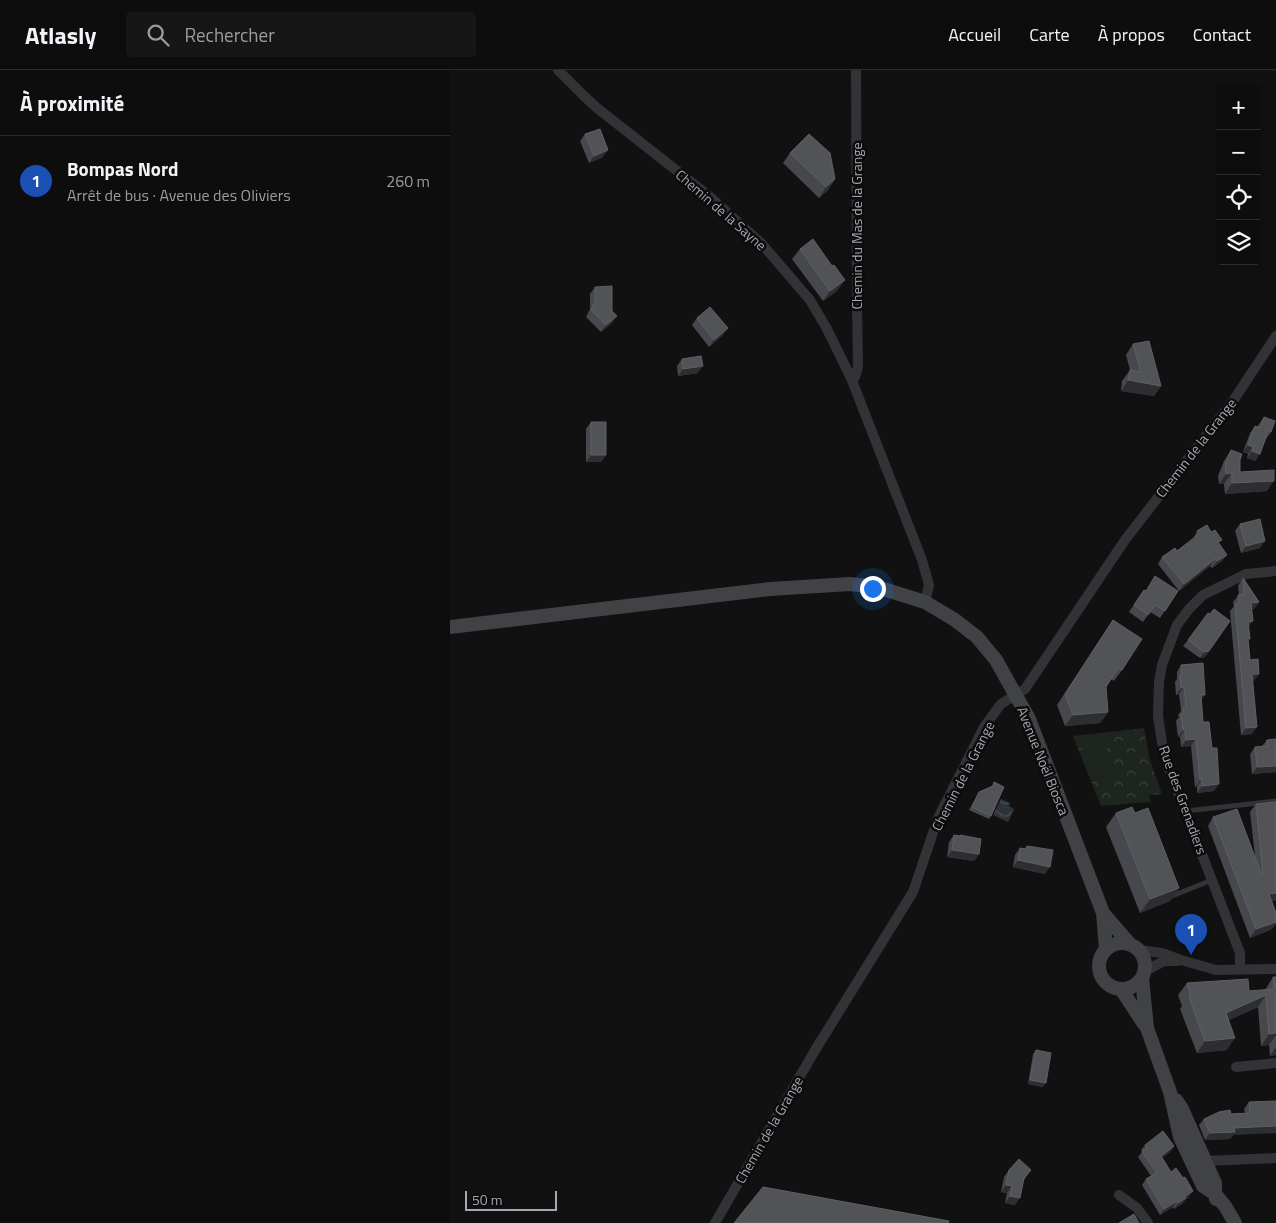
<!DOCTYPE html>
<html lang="fr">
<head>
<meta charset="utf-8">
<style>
  :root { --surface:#0d0d0e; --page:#161617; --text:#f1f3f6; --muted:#9a9c9e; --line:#2d2d2e; --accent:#dca73e }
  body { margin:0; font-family:"Titillium Web",sans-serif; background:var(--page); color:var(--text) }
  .controls { position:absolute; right:15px; top:15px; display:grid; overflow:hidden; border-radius:5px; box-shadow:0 2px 12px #0003 }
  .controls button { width:45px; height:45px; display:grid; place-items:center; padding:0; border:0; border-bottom:1px solid var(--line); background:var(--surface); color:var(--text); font:25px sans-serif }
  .scale { position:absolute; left:15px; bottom:12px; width:92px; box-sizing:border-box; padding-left:5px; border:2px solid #a4a8b1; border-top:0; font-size:14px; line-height:18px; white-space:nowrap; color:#a4a8b1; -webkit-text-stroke:4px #0c0c0d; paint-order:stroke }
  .you { position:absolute; left:422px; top:518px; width:18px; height:18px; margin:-12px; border:4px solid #fff; border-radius:50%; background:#1a73e8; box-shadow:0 0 0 8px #1a73e833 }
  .badge { display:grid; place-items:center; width:32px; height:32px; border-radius:50%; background:var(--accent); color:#fff; font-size:16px; font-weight:700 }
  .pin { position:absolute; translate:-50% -41px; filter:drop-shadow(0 1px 2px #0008) }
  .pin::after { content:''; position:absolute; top:26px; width:18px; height:15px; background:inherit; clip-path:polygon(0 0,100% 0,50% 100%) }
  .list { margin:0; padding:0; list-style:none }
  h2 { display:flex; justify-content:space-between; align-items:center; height:65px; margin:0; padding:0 20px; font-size:21px }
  h2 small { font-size:16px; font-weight:400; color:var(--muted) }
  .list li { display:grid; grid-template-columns:32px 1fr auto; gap:15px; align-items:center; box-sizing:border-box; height:90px; padding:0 20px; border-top:1px solid var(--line) }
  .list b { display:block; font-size:19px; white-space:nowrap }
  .list p { margin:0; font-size:16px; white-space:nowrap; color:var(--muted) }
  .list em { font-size:16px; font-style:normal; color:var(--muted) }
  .icon { flex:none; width:28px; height:28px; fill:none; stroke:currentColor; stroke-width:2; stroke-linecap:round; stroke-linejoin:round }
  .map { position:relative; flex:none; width:826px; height:1153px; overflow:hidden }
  header { display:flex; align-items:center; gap:30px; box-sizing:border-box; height:70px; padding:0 25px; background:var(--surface); border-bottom:1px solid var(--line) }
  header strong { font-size:24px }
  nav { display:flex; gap:28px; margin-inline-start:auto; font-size:18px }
  .search { width:350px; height:45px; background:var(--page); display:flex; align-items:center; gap:12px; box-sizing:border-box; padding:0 18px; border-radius:5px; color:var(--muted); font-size:19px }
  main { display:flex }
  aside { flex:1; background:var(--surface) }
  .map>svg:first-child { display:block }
  .park { fill:url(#park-crowns) }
  .pitch { fill:#1e241e }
  .water { fill:url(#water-waves) }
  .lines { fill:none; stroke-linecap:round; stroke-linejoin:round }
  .service { stroke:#323336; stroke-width:5 }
  .minor { stroke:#323336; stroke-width:10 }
  .secondary { stroke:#404246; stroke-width:14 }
  .wall { fill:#47484d }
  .shaded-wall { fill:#2d2e31 }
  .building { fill:#515357; stroke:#5e6065 }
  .labels { text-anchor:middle; stroke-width:5; stroke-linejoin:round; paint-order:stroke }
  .street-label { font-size:14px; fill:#a4a8b1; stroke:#0c0c0d }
</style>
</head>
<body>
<header>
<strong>Atlasly</strong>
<div class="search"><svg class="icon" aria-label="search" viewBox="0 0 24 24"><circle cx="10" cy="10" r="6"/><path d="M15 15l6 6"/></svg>Rechercher</div>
<nav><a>Accueil</a><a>Carte</a><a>À propos</a><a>Contact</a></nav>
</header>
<main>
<aside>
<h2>À proximité<small></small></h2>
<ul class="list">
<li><span class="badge" style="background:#1a4fb4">1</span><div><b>Bompas Nord</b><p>Arrêt de bus · Avenue des Oliviers</p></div><em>260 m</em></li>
</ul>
</aside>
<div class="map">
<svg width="826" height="1153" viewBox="0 0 826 1153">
  <defs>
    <pattern id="park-crowns" width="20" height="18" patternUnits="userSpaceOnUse" patternTransform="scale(1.25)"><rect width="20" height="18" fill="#1e241e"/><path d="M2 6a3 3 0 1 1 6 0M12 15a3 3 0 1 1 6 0" fill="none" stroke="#3c413c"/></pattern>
    <pattern id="water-waves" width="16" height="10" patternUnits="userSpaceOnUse" patternTransform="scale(1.25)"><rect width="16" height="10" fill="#2c3339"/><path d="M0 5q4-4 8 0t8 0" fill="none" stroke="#484e53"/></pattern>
  </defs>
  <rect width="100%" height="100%" fill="#111112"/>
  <path class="park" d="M694,658L699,687L712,724L699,725L701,732L651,736L623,666Z"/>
  <path class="pitch" d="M651,663L666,703L644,711L629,672Z"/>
  <path class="water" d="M551,729L560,733L559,736L564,739L558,752L543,745Z"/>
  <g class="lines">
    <path class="service" d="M736,741L826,731
      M722,826L762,810"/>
    <path class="minor" d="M108,0L134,26L147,38L259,126L311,173L360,230L377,259L401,308L472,490L479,515L475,532
      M401,308L405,307L408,297L407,234L406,0
      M690,880L712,883L731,890L766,900L826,899
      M790,900V883L719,699L712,673L708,646L709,612L712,595L727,555L739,539L753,525L796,504L826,501
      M695,901L714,891H728
      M786,997L826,993
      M754,1091L826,1088
      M669,1125L687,1138L698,1153
      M265,1153L364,982L463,822L488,748L534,657L551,634L575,619L675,470L785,328L826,266"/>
    <path class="secondary" d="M0,557L320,519L400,514L427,517L475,532L505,550L527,567L546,590L579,649L653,843L656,879
      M653,843L679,873
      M649 896a23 23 0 1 1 46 0a23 23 0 1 1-46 0Z
      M692,908L697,958L720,1022L730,1067L753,1116L765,1124L775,1136L785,1153
      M671,919L694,954
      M726,1030L732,1039L765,1113V1124L766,1129"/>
  </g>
  <path class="wall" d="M135,64L153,87L139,93L130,71Z
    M340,83L385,109L378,120L369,128L333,93Z
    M350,179L382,196L387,221L373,231L342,189Z
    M145,217L162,253L151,262L136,247L140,239V224Z
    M247,248L273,265L259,277L242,255Z
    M683,274L711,316L704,326L671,321L672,311L680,300L676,285Z
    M232,289L248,303L228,306L227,296Z
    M814,347L821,362L816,369L810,384L805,391L797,388L798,384L793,382L800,363L805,356L807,357L809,354Z
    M141,352L156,385L151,392H136V359Z
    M781,380L790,390V402L817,421L775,424L774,414H769L768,406L774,391Z
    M790,454L810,478L791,483L785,461Z
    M747,461L769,473L772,491L762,498L760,496L729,521L708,494L712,487L727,481L743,469Z
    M793,508L809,532L804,539H802L799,557L798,571L800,590L804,611H802V664L791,665L780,541L784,536L783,532L789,525L788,516Z
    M694,520L695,521H728L710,548L700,542L693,552L679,542Z
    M760,544L759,581L755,587L750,588L733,576L738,570Z
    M663,550L672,600L664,611L661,609L656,617L658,642L650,653L615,656L607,635Z
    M731,595L751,631L753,652L764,721L747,723V716L745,717L741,676L731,677L730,667H728L726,651L729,647L728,645L731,641L729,624L726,625L725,612L727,609V602Z
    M817,670L826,702L802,704L800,684L805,677L812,676Z
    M544,712L541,746L539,749L519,740L529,722L542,716Z
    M806,734L826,831H822L823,858L820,860L800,868L758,756L763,747L805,786L800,742Z
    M666,743L720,831L690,843L656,757Z
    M504,765L529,784L524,791L497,787L499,772Z
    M577,776L595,804L563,797L565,785L570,778L574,779Z
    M823,907H826V985L820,986L819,975L811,976L808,937L779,950L777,980L747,983L730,939L732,936L728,925L737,913L799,921L815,920Z
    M586,980L593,1017L578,1014L583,984Z
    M826,1031L783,1065L780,1069L755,1070L749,1055L754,1049L781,1044L795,1043L794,1039L799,1032Z
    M695,1075L724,1076L720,1082L712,1088L721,1102L739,1127L735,1130L732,1134L724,1139L723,1137L710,1145L692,1115L696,1109L701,1106L688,1087L692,1082L691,1080Z
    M559,1100H581L574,1110L565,1135L555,1133L557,1123L551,1122L554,1107Z"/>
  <path class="shaded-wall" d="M158,80L153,87L139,93L144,86Z
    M385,109L378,120L369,128L376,117Z
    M395,210L387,221L373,231L380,221Z
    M167,246L162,253L151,262L156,255Z
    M278,258L273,265L259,277L264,270Z
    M253,296L248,303L228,306L233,299Z
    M678,310L711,316L704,326L671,321Z
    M798,375L803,377L798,384L793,382Z
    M802,381L810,384L805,391L797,388Z
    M141,385H156L151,392H136Z
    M782,403L774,414H769L776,404Z
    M824,411L817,421L775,424L782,413Z
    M815,471L810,478L791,483L796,476Z
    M777,485L772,491L762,498L767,491Z
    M765,489L760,496L729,521L734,514Z
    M809,532L804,539L797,540L801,533Z
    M803,551L798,558V552Z
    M759,581L755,587L750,588L754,582Z
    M802,604H809L804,611H797Z
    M734,617L729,624L726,625L731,618Z
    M751,625H755L750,632Z
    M658,642L650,653L615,656L623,645Z
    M807,657L802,664L791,665L796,658Z
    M733,660H735L730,667H728Z
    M746,669L741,676L731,677L736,670Z
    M826,696V702L802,704L807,697Z
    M752,709L747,716L745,717L750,710Z
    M769,714L764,721L747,723L752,716Z
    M502,780L529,784L524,791L497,787Z
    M568,790L600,797L595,804L563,797Z
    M729,818L720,831L690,843L700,829Z
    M826,823V831L813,832L819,824Z
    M826,852V854L823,858L820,860L800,868L806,859Z
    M816,925L808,937L768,955L776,943Z
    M826,963V965L819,975L811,976L819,964Z
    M785,968L777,980L747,983L755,971Z
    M826,977V985L820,986Z
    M580,1010L596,1013L593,1017L578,1014Z
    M826,1056V1063L783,1065L780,1069L755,1070L760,1063L784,1058Z
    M724,1076L720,1082L707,1092L711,1086Z
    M556,1115L562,1116L557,1123L551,1122Z
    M743,1121L739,1127L735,1130L732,1134L724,1139L728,1133L735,1126Z
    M560,1126L570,1128L565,1135L555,1133Z
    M727,1131L723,1137L710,1145L714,1139Z"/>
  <path class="building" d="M150,59L158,80L144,86L135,64Z
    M359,64L380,83L385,109L376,117L340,83Z
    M363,169L382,196L384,195L395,210L380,221L350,179Z
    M162,216V241L167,246L156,255L141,240L145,232V217Z
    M260,237L278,258L264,270L247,248Z
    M699,271L711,316L678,310L680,300L691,302L683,274Z
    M251,286L253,296L233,299L232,289Z
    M814,347L825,351L821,362L818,361L810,384L802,381L803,377L798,375L805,356L810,358Z
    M141,352H156V385H141Z
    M781,380L792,384L790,390V402L824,400V411L782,413V403L776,404L775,395Z
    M810,449L815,471L796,476L790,454Z
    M757,455L761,462L765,460L772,470L768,472L777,485L767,491L765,489L734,514L712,487L725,478L727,481L749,464L747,461Z
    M705,506L728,521L715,541L705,535L698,545L684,535L694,520L696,521Z
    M793,508L809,532L801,533L803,551L798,552L800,569H798L800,590L808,589L809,604H802L807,657L796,658L785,534H789L788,525L794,524Z
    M764,539L780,551L759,581L754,582L738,570L758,543L760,544Z
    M663,550L692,569L672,600L668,598L656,617L658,642L623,645L615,624Z
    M753,593L755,625H751L753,652H759L762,678H767L769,714L752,716V709L750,710L746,669L736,670L735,660H733L731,644L734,643L733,638H736L734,617L731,618L730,605H732L731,595Z
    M826,669V696L807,697L805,677L817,676V670Z
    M544,712L554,717L541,746L522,737L529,722L543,716Z
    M826,732V823L819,824L826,843V852L806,859L763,747L787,739L811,803H813L806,734Z
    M682,737L685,743L698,738L729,818L700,829L666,743Z
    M504,765L510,766V765L531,769L529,784L502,780Z
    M577,776L603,780L600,797L568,790L570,778L576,779Z
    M823,907H826V963L819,964L816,925L776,943L785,968L755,971L739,927L741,926L737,913L798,909L799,921L824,919Z
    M586,980L601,983L596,1013L580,1010Z
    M826,1031V1056L784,1058L785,1062L760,1063L754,1049L769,1042L780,1040L781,1044L800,1043L799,1032Z
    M713,1061L724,1076L711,1086L721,1102L726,1098L733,1108L735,1107L743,1121L735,1126L736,1128L728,1133L727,1131L714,1139L696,1109L707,1103L692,1082L697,1078L695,1075Z
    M569,1089L581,1100L574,1108L570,1128L560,1126L562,1116L556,1115L559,1100Z
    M313,1117L499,1151L498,1153H284Z
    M684,1144L689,1153H669Z"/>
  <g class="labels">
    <g class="street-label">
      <text transform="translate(271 140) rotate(41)" y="5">Chemin de la Sayne</text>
      <text transform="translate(407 156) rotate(-90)" y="5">Chemin du Mas de la Grange</text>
      <text transform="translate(746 378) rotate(-52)" y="5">Chemin de la Grange</text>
      <text transform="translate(593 691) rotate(68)" y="5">Avenue Noël Biosca</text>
      <text transform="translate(513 706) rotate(-63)" y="5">Chemin de la Grange</text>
      <text transform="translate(733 730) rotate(70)" y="5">Rue des Grenadiers</text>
      <text transform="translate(319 1060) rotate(-60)" y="5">Chemin de la Grange</text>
    </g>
  </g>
</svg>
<div class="controls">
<button>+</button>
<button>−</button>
<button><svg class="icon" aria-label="locate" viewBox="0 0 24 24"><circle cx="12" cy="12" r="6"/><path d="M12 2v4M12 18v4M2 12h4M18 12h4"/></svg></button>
<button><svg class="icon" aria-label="layers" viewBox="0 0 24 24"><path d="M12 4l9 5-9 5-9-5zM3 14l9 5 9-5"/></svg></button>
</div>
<div class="scale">50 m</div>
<div class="you"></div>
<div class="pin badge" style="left:741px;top:885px;background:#1a4fb4">1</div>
</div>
</main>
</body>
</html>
